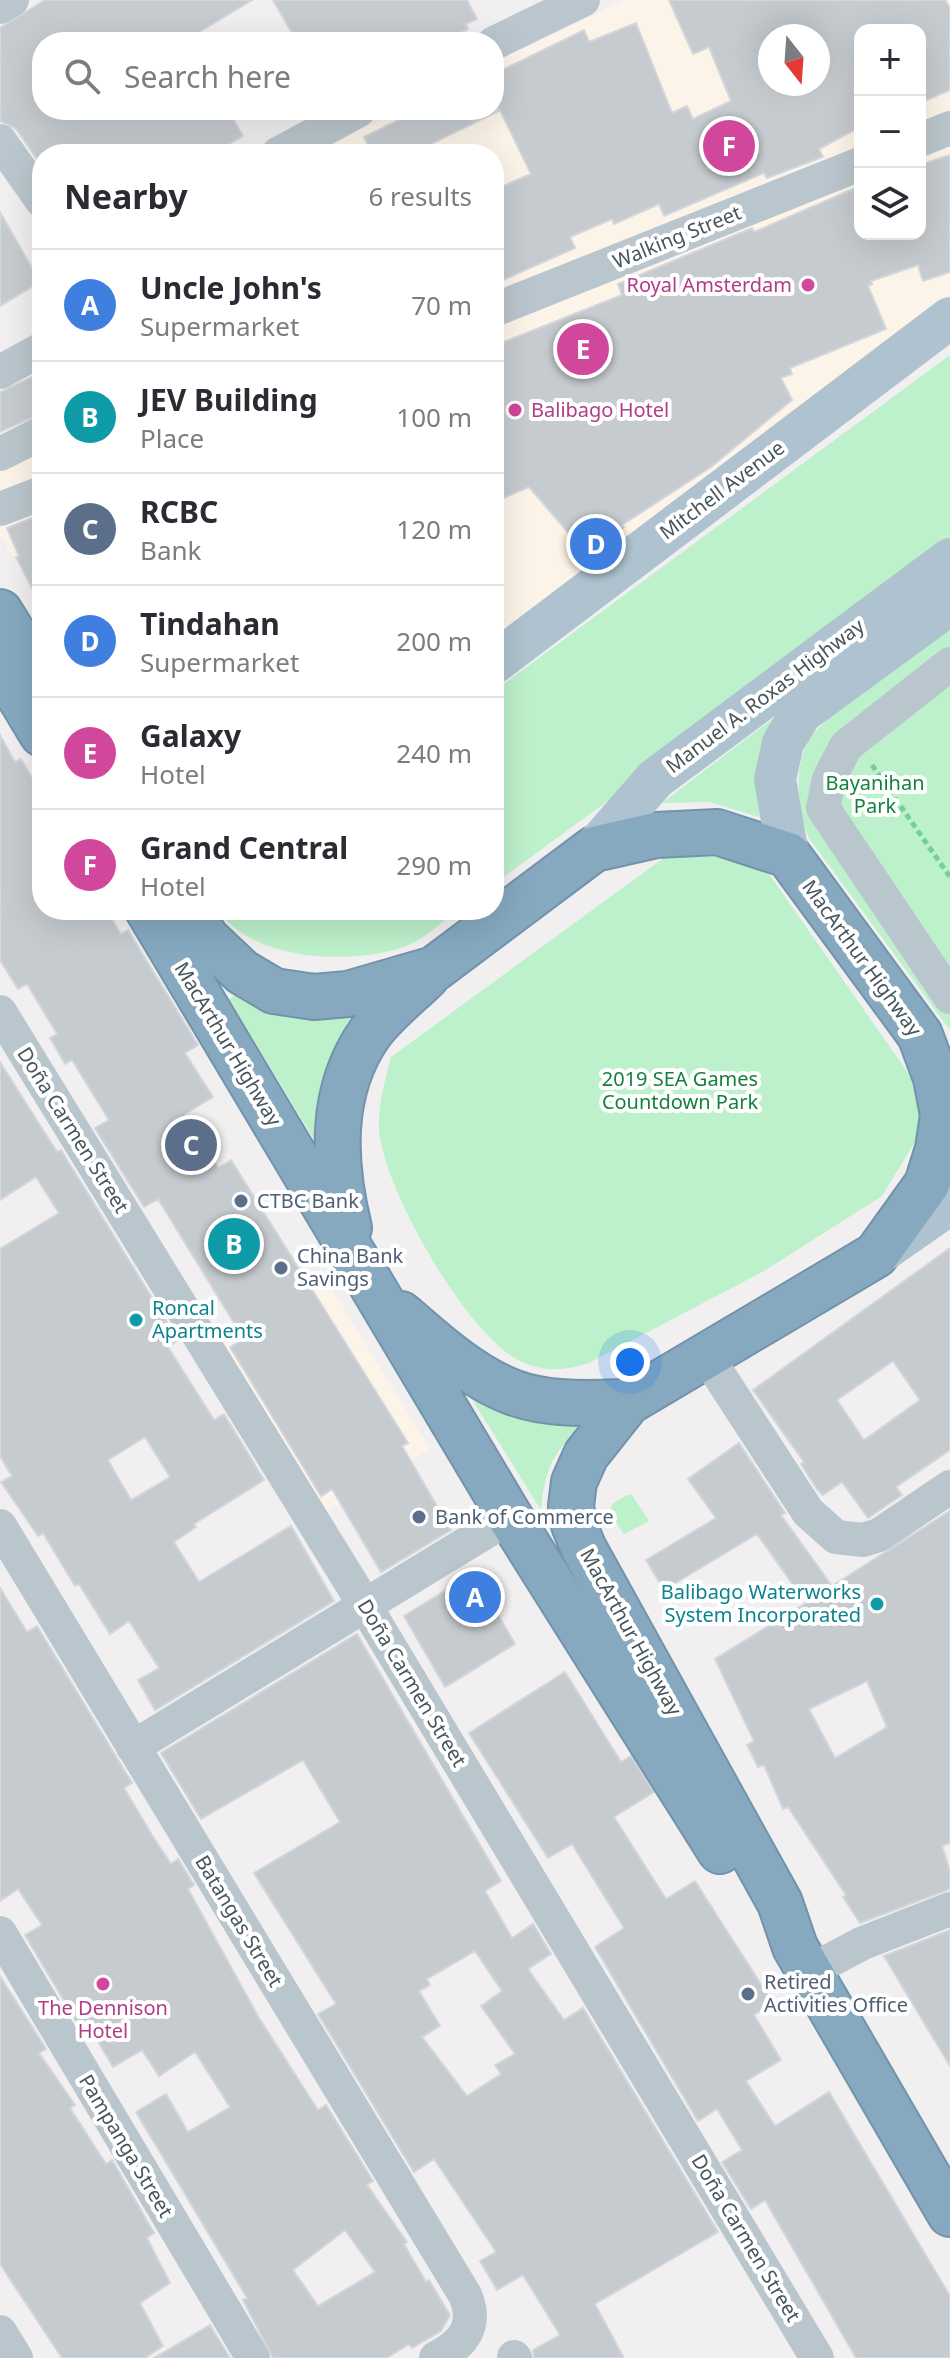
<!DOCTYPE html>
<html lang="en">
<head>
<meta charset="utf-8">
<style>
  :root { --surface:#fff; --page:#f2f2f3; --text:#2b2b33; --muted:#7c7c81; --line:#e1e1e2; --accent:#2563eb }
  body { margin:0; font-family:"Noto Sans",sans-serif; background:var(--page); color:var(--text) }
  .controls { position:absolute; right:24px; top:24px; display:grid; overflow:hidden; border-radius:16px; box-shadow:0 8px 32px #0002 }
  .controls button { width:72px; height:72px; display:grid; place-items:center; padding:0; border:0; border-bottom:2px solid var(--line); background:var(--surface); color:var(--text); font:40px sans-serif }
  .compass { position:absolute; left:758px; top:24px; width:72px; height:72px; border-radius:50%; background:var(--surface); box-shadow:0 8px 32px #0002; rotate:163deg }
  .you { position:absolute; left:630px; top:1362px; width:28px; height:28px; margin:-20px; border:6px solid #fff; border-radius:50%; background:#1a73e8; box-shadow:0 0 0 12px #1a73e833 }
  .badge { display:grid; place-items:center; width:52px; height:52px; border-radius:50%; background:var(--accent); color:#fff; font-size:26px; font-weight:700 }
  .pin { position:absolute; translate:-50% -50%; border:4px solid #fff; box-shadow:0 2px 8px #0006 }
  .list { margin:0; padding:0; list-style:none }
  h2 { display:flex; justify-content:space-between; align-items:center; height:104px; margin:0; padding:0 32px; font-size:34px }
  h2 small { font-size:26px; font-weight:400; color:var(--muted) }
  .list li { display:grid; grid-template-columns:52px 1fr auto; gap:24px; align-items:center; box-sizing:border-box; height:112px; padding:0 32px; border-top:2px solid var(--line) }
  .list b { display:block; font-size:30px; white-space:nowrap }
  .list p { margin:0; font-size:26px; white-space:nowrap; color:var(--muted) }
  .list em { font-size:26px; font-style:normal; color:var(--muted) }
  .icon { flex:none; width:44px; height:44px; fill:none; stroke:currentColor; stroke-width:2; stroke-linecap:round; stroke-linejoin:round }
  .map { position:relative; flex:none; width:950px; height:2358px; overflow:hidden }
  .search { position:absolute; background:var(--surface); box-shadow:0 8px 32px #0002; left:32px; top:32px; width:472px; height:88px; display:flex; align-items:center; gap:20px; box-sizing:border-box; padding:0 28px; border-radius:32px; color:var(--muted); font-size:30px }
  .panel { position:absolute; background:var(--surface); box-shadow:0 8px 32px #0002; left:32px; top:144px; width:472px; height:776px; border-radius:32px }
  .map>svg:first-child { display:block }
  .commercial { fill:#fdf4e9; fill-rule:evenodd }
  .green { fill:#bdf1cb }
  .building { fill:#c6cbcf; stroke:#d3d6db; stroke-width:2; fill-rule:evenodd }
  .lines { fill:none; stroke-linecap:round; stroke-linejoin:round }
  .highway-casing { stroke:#7194ab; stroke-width:48 }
  .path { stroke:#73d097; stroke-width:5; stroke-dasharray:6 4; stroke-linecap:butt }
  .minor { stroke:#bac6cd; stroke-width:34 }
  .major { stroke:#aec3cf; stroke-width:42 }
  .highway { stroke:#86a9c0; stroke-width:44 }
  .hotel-dot { fill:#d1479c; stroke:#fff; stroke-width:3 }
  .service-dot { fill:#5c6f8a; stroke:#fff; stroke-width:3 }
  .culture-dot { fill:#0f9aa8; stroke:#fff; stroke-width:3 }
  .labels { text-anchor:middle; stroke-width:8; stroke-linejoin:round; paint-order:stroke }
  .street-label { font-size:20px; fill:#47555d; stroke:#fff }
  .hotel-label { font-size:20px; fill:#b23c85; stroke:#fff; text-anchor:end }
  .park-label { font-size:20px; fill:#14823e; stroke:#fff }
  .service-label { font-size:20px; fill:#4e5e75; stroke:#fff; text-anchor:start }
  .culture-label { font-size:20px; fill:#0d838f; stroke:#fff; text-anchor:start }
</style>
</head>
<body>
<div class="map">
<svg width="950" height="2358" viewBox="0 0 950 2358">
  <rect width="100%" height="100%" fill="#f2eff0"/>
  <path class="commercial" d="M624,0H950V294L494,651V154H314L401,110H494V63ZM860,30H920V234H860ZM770,36H818V84H770Z
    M42,330V604L0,536V369L39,349Z
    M324,1276L430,1449L318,1517L212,1343Z"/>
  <path class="green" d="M950,355V551L494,884V691Z
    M950,630V1030L808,837C799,805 792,771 809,740C824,713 920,652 950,630Z
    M775,717L762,818L710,802L662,803Z
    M714,850L767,871L922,1093L923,1107L915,1142L882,1196L764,1271L589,1363C562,1372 538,1372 513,1357C462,1325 383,1188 379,1129C378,1104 385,1081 391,1057L669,854Z
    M219,910H458C444,920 429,935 413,943C362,967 250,962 219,910Z
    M238,993L375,1001L323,1154L229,999Z
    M468,1393C516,1420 539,1423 593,1418C557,1446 545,1463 541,1510Z
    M627,1495H632L649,1521L624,1534L609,1512L612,1504Z"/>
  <path class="building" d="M45,0H252L183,42H42V110H228L243,136L212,154H42V166L16,129L0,121V28Z
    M273,0H467L477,19L466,24L468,29L443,42H297Z
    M669,0H945L950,8V90L920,103V30H860V127L819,149L823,157L767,178L764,173L664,216L659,204L614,224L612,219L570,237L575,248L494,284V190L531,174L500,110L411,154H372L364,137L419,110H499L494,99V74L584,30L589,42L636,23L672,113L687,106L693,119L731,101L709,47L693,54ZM770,36H818V84H770Z
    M950,155V272L923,281L918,265L871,281L872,284L868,286L886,329L790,368L792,374L781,378L792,400L711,467L622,525L624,527L590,558L529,487L494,502V346L622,295L618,284L752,228L754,232L860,186V234H920V165Z
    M0,212L40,282L0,306Z
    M42,372V413L0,432V392Z
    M42,514V608L16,557L19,556L7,528Z
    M0,735L15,762L21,759L42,794V910H106L121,934L128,930L198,1045L185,1053L213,1097L185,1114L218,1168L231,1160L408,1443L402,1446L451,1530L381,1572L332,1489L321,1496L230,1347L244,1339L158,1199L144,1207L95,1128L109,1120L72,1060L65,1064L50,1038L57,1034L27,984L18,989L0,960Z
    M0,1062L57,1152L61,1150L178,1340L168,1347L214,1420L224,1414L264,1480L194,1524L196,1527L174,1542L199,1582L291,1526L334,1601L155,1710L138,1680L159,1668L129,1621L110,1634L79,1584L75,1586L43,1533L38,1536L1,1482L12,1476L0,1456V1249L59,1213L36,1177L0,1200ZM145,1437L170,1477L131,1500L108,1460Z
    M950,1248V1450L896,1487L902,1495L868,1518L842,1482L823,1495L817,1489L801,1464L804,1462L753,1390ZM893,1361L920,1400L864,1440L837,1400Z
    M739,1443L785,1513L781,1515L832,1586L950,1511V1843L942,1846L950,1871V1889L860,1923L843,1897L846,1895L788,1807L783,1809L764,1765L758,1767L747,1745L754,1741L715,1659L806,1603L757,1534L664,1590L646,1560L716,1518L688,1479ZM867,1681L887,1727L835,1758L809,1709Z
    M474,1573L515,1644L445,1687L404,1616Z
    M0,1588L27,1632L37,1626L132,1783L124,1788L152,1835L171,1864L178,1859L194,1885L188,1889L259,2018L318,2110L326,2105L373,2181L367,2185L407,2242L404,2244L426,2282L429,2280L450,2315L441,2331L412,2348L409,2344L387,2358H273L243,2300L247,2298L136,2112L166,2094L188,2132L230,2107L195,2052L159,2076L142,2050L113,2067L90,2028L85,2031L79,2026L25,1935L42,1925L18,1889L0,1901ZM345,2230L375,2272L318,2306L293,2270Z
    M357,1634L501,1881L485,1891L512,1938L533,1924L551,1954L528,1969L564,2020L583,2008L718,2232L595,2304L624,2358H534L533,2350L560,2335L523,2275L497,2290L480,2261L496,2252L434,2159L414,2172L318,2014L336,2004L254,1873L340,1822L303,1760L201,1819L161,1753ZM475,1951L502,1991L481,2006L515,2054L495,2065L501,2074L467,2096L422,2037L440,2026L419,1991L430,1985L427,1979Z
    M565,1672L621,1762L631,1756L654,1792L614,1817L666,1899L695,1881L773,2003L754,2015L781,2060L746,2081L775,2126L829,2092L950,2296V2358H856L765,2200L751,2209L722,2162L742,2150L717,2109L698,2121L595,1947L624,1928L572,1844L548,1858L469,1733Z
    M950,1930V2066L884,1956Z
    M0,1976L46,2049L39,2053L75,2105L70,2108L106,2164L112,2160L154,2233L147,2238L170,2283L140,2303L163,2346L145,2358H62L0,2264Z
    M210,2325L230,2358H154Z"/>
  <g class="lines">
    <g class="highway-casing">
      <path id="highway" d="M0,612L42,680
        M0,664L42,734
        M148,910L510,1517L720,1851
        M187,910L207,939L242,972L274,991L314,997L348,994L434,969L594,849L656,835L717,832L788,855L920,1035L936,1078L943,1115L938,1149L927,1184L876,1255L628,1402L586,1455L574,1482L571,1506L574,1525L584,1549L780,1903L795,1947L950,2214
        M349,1228C333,1162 329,1091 370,1033C385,1012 409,994 427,976
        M401,1314C433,1342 472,1377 512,1392C549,1406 590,1403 628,1402"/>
    </g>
    <path class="path" d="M872,765L950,877"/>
    <path class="minor" d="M0,7L12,0
      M494,43L583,0
      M920,140L950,128
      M0,141L42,201
      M278,154L359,110
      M494,310L860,164
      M0,372L42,349
      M0,454L42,433
      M0,509L42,493
      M950,664L846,746L829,779L823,808L950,997
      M0,1012L364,1604L817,2358
      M706,1355L808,1512L836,1537L863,1540L879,1535L950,1487
      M0,1526L465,2295C478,2325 464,2344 436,2358
      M133,1747L510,1517
      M0,1933L253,2358
      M810,1971L863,1943L950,1909
      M0,2332L16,2358
      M514,2357L515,2358"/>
    <path class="major" d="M494,663L950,318
      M594,849L655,779L950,559
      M788,855L775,779L783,743L801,713L950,604
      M884,1250L950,1204"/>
    <use href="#highway" class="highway"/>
  </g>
  <g class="hotel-dot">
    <circle cx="808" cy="285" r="8"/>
    <circle cx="515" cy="410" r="8"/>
    <circle cx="103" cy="1984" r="8"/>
  </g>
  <g class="service-dot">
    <circle cx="241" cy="1201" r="8"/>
    <circle cx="281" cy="1268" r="8"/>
    <circle cx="419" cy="1517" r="8"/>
    <circle cx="748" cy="1994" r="8"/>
  </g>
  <g class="culture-dot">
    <circle cx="136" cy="1320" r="8"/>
    <circle cx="877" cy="1604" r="8"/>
  </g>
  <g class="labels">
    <g class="street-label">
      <text transform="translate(677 237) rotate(-22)" y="7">Walking Street</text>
      <text transform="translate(722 490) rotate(-37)" y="7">Mitchell Avenue</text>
      <text transform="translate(765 696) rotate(-37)" y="7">Manuel A. Roxas Highway</text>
      <text transform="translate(862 958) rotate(54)" y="7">MacArthur Highway</text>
      <text transform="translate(228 1044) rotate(59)" y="7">MacArthur Highway</text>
      <text transform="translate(73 1130) rotate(58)" y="7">Doña Carmen Street</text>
      <text transform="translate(631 1632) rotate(61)" y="7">MacArthur Highway</text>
      <text transform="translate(412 1683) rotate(59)" y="7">Doña Carmen Street</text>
      <text transform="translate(239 1921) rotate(59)" y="7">Batangas Street</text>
      <text transform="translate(126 2146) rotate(59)" y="7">Pampanga Street</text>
      <text transform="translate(746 2238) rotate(59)" y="7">Doña Carmen Street</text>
    </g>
    <g class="hotel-label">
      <text x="792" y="292">Royal Amsterdam</text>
      <text x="531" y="417" text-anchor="start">Balibago Hotel</text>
      <text x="103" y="2015" text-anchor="middle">The Dennison<tspan x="103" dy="23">Hotel</tspan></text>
    </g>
    <g class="park-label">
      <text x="875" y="790">Bayanihan<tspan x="875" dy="23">Park</tspan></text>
      <text x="680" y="1086">2019 SEA Games<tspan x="680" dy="23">Countdown Park</tspan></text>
    </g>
    <g class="service-label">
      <text x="257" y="1208">CTBC Bank</text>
      <text x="297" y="1263">China Bank<tspan x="297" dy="23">Savings</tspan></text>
      <text x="435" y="1524">Bank of Commerce</text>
      <text x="764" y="1989">Retired<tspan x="764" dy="23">Activities Office</tspan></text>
    </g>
    <g class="culture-label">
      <text x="152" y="1315">Roncal<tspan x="152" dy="23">Apartments</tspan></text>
      <text x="861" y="1599" text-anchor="end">Balibago Waterworks<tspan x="861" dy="23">System Incorporated</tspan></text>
    </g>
  </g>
</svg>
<div class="controls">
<button>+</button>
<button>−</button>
<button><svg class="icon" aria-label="layers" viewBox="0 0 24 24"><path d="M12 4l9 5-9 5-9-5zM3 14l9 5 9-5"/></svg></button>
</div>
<svg class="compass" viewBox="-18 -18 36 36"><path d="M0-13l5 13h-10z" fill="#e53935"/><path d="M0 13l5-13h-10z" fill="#7c7c81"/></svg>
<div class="you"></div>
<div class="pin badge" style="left:475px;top:1597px;background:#3f7fe0">A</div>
<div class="pin badge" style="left:234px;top:1244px;background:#0f9aa8">B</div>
<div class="pin badge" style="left:191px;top:1145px;background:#5c6f8a">C</div>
<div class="pin badge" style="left:596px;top:544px;background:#3f7fe0">D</div>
<div class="pin badge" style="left:583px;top:349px;background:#d1479c">E</div>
<div class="pin badge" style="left:729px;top:146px;background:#d1479c">F</div>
<div class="search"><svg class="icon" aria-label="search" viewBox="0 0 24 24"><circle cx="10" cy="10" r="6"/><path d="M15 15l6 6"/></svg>Search here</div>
<section class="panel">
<h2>Nearby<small>6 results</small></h2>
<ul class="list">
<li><span class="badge" style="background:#3f7fe0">A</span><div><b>Uncle John's</b><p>Supermarket</p></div><em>70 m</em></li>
<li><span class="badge" style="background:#0f9aa8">B</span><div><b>JEV Building</b><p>Place</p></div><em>100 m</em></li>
<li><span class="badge" style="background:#5c6f8a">C</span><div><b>RCBC</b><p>Bank</p></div><em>120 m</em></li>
<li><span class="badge" style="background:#3f7fe0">D</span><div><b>Tindahan</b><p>Supermarket</p></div><em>200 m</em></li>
<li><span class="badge" style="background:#d1479c">E</span><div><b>Galaxy</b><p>Hotel</p></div><em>240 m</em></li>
<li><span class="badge" style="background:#d1479c">F</span><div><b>Grand Central</b><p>Hotel</p></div><em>290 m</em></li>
</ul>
</section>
</div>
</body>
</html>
